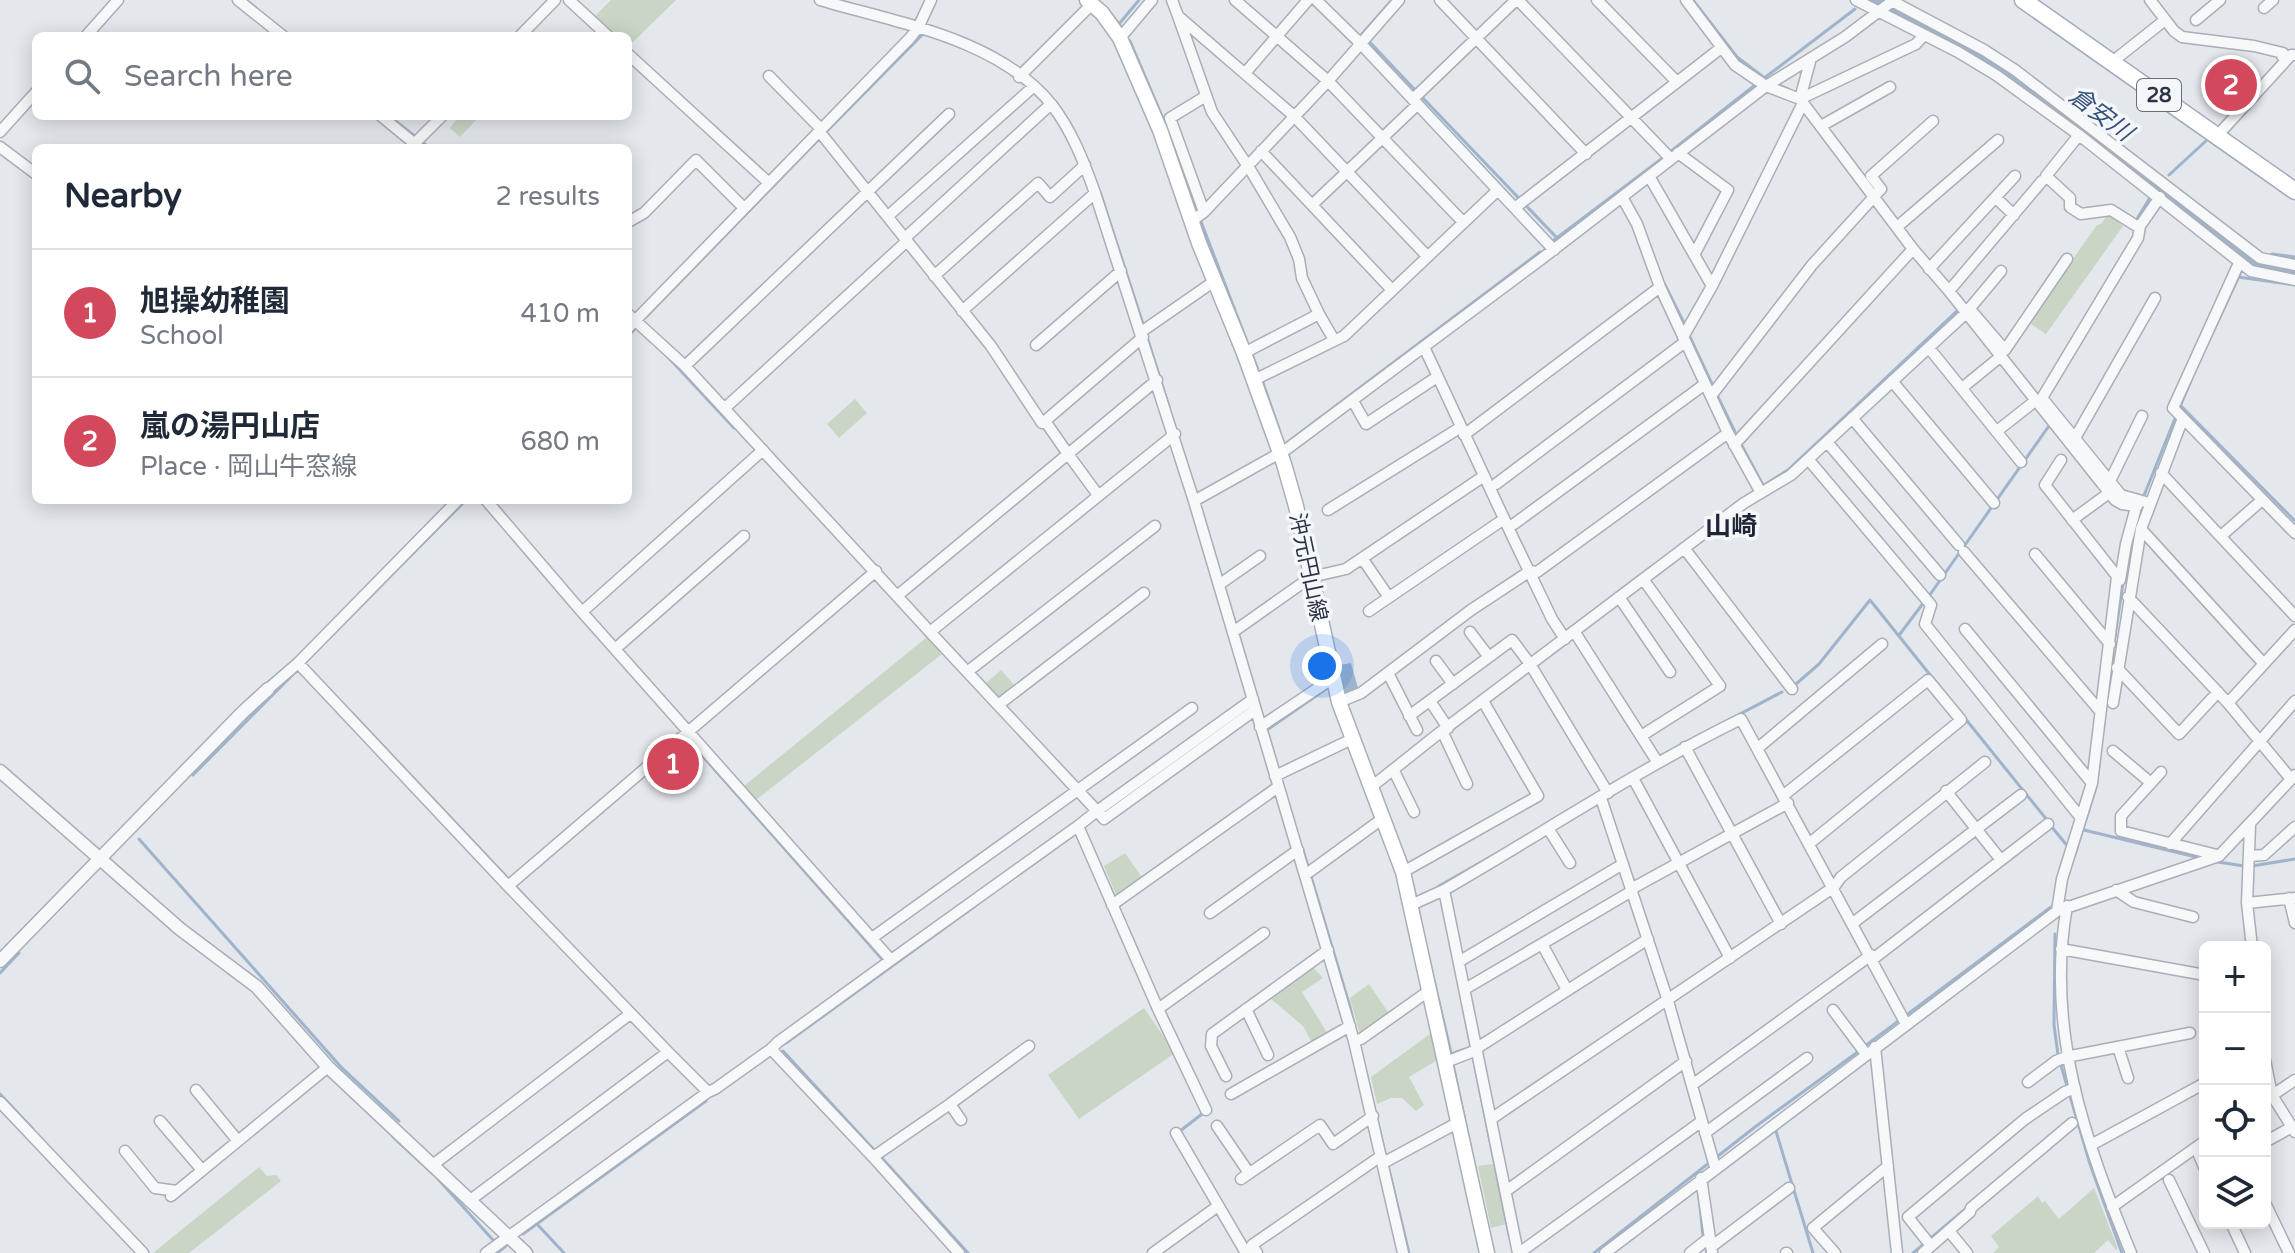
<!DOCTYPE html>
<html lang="en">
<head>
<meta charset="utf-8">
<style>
  :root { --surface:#fff; --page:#f2f2f3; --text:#1f2937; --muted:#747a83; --line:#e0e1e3; --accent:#d1495b }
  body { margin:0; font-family:"Varela Round","Noto Sans JP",sans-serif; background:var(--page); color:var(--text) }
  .controls { position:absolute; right:24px; bottom:24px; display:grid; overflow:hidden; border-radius:12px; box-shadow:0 4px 20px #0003 }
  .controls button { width:72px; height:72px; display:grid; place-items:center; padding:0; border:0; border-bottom:2px solid var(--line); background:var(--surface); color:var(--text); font:40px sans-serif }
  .you { position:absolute; left:1322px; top:666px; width:28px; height:28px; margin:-20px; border:6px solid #fff; border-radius:50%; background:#1a73e8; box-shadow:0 0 0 12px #1a73e833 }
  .badge { display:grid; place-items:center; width:52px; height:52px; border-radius:50%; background:var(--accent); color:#fff; font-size:26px; font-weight:700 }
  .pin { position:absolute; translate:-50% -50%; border:4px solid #fff; box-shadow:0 2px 8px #0006 }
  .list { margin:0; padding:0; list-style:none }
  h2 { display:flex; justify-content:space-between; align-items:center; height:104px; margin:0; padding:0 32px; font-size:34px }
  h2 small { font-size:26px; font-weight:400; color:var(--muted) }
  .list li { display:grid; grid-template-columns:52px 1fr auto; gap:24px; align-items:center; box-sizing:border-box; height:128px; padding:0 32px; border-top:2px solid var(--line) }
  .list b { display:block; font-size:30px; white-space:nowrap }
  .list p { margin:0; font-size:26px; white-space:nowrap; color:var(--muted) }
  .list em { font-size:26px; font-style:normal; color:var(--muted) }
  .icon { flex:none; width:44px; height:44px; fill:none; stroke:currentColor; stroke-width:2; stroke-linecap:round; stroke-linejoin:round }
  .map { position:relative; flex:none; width:2295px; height:1253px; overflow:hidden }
  .search { position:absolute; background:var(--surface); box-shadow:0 4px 20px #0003; left:32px; top:32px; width:600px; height:88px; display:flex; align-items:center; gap:20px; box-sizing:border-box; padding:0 28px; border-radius:12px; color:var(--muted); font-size:30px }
  .panel { position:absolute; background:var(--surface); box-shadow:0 4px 20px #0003; left:32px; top:144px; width:600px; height:360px; border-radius:12px }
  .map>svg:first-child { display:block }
  .green { fill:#c9d6c5 }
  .water { fill:#9fb4cc }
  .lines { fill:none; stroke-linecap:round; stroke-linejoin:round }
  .stream { stroke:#9fb4cc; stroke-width:3 }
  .river { stroke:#9fb4cc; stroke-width:20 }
  .minor-casing { stroke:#a9aeb7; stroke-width:13 }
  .tertiary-casing { stroke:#a9aeb7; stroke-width:15 }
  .secondary-casing { stroke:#a9aeb7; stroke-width:17 }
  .primary-casing { stroke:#a3abb8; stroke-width:19 }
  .minor { stroke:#f7f8fa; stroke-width:10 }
  .tertiary { stroke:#f7f8fa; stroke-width:12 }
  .secondary { stroke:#fff; stroke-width:14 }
  .primary { stroke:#fff; stroke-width:16 }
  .labels { text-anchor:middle; stroke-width:7; stroke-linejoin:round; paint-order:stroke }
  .shield { fill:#f4f6f9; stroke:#676e7b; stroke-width:2 }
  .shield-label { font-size:20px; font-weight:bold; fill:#2b3445 }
  .street-label { font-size:22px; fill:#2b3445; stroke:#f4f6f9 }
  .water-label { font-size:24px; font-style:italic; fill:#34527a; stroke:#f4f6f9 }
  .quarter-label { font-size:26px; font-weight:bold; fill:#1d2536; stroke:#f4f6f9 }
</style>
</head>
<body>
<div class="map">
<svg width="2295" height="1253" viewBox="0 0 2295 1253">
  <rect width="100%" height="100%" fill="#e4e7ec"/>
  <path class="green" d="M611,0H676L628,47V36H616L595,16Z
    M459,116H480L460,137L450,128Z
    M2108,214L2123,226L2046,334L2028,322L2097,225L2101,224Z
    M855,399L867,413L839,438L827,424Z
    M927,637L942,654L756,800L744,786Z
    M1001,670L1015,686L1000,697H995L984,685Z
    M1125,853L1143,879L1117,897L1104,866Z
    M1311,965L1323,978L1302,992L1329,1036L1313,1045L1303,1026L1271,999Z
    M1369,984L1390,1015L1360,1035L1350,998Z
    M1144,1008L1175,1053L1079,1119L1048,1075Z
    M1434,1031L1439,1059L1409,1077L1424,1105L1416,1111L1402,1098H1391L1377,1104L1371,1077Z
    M1493,1164L1506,1224L1491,1228L1478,1166Z
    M259,1167L267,1176L276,1175L281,1181L189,1253H153Z
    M2094,1188L2118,1249L2116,1250L2108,1240L2094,1253H1993L1999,1247L1991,1236L2038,1196L2042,1203L2045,1201L2059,1219Z"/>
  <path class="water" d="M1351,663L1358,688L1342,695L1334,666Z"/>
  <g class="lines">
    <path class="stream" d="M246,0L256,8
      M1392,0L1362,34L1416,91
      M1693,0L1737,57L1766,79
      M1114,18L1120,25
      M1119,24L1139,0
      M1130,41L1173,142L1198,212
      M1763,79L1855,9
      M1777,84L1790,90
      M1422,97L1557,238
      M389,116L430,148
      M826,132L924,33
      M1670,152L1755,85
      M2169,175L2208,139
      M1100,192L1143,324
      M1200,219L1249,347
      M2133,221L2137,219L2151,196
      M1554,240L1664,157
      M2272,254L2295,257
      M2238,277L2295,285
      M1664,283L1684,323
      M647,316L820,138
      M1689,335L1712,384
      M628,336L634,330
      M2211,336L2240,274
      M1147,337L1169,407
      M1252,354L1259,373
      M667,356L734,428
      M1262,380L1279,429
      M1718,397L1735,432
      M2181,406L2295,521
      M2179,409L2190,383
      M1284,445L1540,252
      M1742,446L1763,485
      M1744,498L1788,470L1960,308
      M2143,498L2176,416
      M1929,596L2051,423
      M1565,632L1651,567
      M1900,634L1924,602
      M2114,643L2123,583
      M1536,654L1559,637
      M1796,684L1819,664L1870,600L1939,686
      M352,713L569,943
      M1964,717L2047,820
      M1267,730L1326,689
      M692,744L882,959
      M1658,757L1782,692
      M193,775L466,500
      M1109,809L1194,747
      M2051,826L2069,848
      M2084,830L2200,858
      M139,839L341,1067L399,1121
      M1303,850L1350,1007L1409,1253
      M1402,850L1408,866
      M2075,854L2096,787L2099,765
      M2218,862L2244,866
      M2252,866L2295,859
      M1413,885L1419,912
      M1440,890L1439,886L1499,852
      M2055,934L2054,1025L2058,1055L2090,1164L2122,1253
      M1428,955L1452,1057
      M0,973L19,953
      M1463,1007L1509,1235
      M786,1043L975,906
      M1865,1046L2051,907
      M783,1051L876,1152
      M1451,1054L1471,1047
      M1453,1064L1478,1182
      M0,1094L33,1129
      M1775,1128L1813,1253
      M1180,1131L1206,1111
      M394,1135L393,1137L433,1174
      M881,1157L968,1253
      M438,1179L493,1240
      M1699,1196L1703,1236
      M537,1224L564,1253
      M523,1234L706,1101
      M1705,1244L1707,1253
      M497,1253L506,1246
      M1594,1253L1755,1127L1859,1051
      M1913,1253L1969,1206"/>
    <path class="river" d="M1873,0L1988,61L2082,128L2253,262L2263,267L2295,271"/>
    <g class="minor-casing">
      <path id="minor" d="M238,0L283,36
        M569,0L608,36
        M820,0C897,23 998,38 1052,105C1072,131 1084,162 1095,193L1194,501
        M1172,0L1178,16L1294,116L1427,256
        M1235,0L1328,81L1463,222
        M1316,0L1361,44L1554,250
        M1440,0L1586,154
        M1518,0L1671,159
        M1597,0L1677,82
        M1686,0L1735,65L1766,86L1800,99L1913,249L1949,291L2042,181
        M1856,0L1958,52L1996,75L2079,135L2251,271L2295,280
        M1890,0L1984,50L2015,70L2260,258L2295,265
        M2150,0L2174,31L2182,37L2254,46L2283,53L2282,56L2288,58
        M2264,8L2273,0
        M1178,16L1212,112L1251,171L1290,237L1299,259L1302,278L1319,314L1334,340
        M2196,20L2220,0
        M86,36L118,0
        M520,36L555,0
        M1120,38L1152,0
        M628,54L769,183
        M2112,62L2165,20
        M1246,72L1308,0
        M769,76L821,129
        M1019,77L1092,4
        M1413,99L1516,0
        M1800,99L1916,44L1924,35
        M1800,99L1811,58
        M381,116L420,148
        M1821,126L1890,87
        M819,131L991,346L1042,423L1045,421
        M0,132L36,92
        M2079,135L2046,176L2070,198V207L2081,214L2111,210L2135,225L2140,226
        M2217,136L2291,55H2295
        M415,143L442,116
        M0,147L36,174
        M1261,151L1392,290
        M1678,153L1728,190L1694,255
        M1649,176L1712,286
        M1622,197L1637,224L1660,287L1728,433L1760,491
        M1996,198L2014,215
        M1313,204L1417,105
        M1516,207L1721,48
        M1204,212L1170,118L1206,96
        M888,216L1033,87
        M1192,221L1204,212L1328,81L1399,0
        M628,222L644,213L696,160L744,208
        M1897,227L1998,140
        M905,238L1051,104
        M2239,263L2173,408L2295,533
        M1929,269L2015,176
        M934,276L1038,183L1050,197L1085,165
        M1949,291L2115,500L2122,504L2137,506
        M1969,308L2005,350L2067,259
        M962,311L1095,193
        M628,314L685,366L897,596
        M628,328L910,38L918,28L931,0
        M1141,332L1216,280
        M1143,337L1045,421L1068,454L1157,380
        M1683,337L1712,286L1803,103
        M1036,345L1121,271
        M1424,347L1514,540L1552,619L1565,639
        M1929,348L2021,462
        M1244,353L1319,314
        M685,366L949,114
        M1254,380L1344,336L1498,190
        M1892,381L1994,503
        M1962,388L2000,357
        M1711,396L1812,265L1881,189L1871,176L1933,121
        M1353,401L1366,424L1437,377
        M725,408L907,241
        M1852,418L1959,545
        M1997,431L2035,401
        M1175,434L930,632L1097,811L1253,699
        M1464,435L1660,287
        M2075,438L2155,298
        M1827,442L1940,575
        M1734,445L1913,249
        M1808,459L1931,605L1925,624L2081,818
        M2061,460L2045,485L2120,580
        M2161,473L2295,616
        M2110,481L2142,416
        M1496,484L1685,342
        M486,500L582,612L763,450
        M2149,503L2121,495L2042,398L2138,238L2140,226L2160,197
        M1328,510L1461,427
        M2072,520L2109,493
        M1514,524L1705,384
        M2141,529L2264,664
        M2221,536L2262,500
        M1684,548L1792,689
        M1964,552L2100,711
        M2035,554L2110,644
        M1362,558L1388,596
        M2120,580L2126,544L2138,500
        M1220,584L1260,556
        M1619,597L1670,672
        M2128,597L2228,703L2291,779
        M1369,611L1504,519
        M582,612L891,960L1078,826L1158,1009
        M1965,629L2092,783
        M1574,631L1658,763
        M930,632L897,596L1068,454L1098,495
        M1233,632L1311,577L1346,569L1484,476
        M1470,632L1489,657
        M615,649L744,536
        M1436,661L1453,684
        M298,663L458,500
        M2117,668L2179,734L2218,692
        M967,672L1155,526
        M1388,673L1417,730
        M268,689L298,663L508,886
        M1430,701L1448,728
        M1339,702L1361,693L1471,610L1530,571L1537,572L1728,433
        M2113,703L2141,529L2183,418
        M2228,703L2295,630
        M998,705L1144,593
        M1409,716L1512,640L1530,664L1608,793
        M1260,727L1333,678
        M1443,733L1467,784
        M1641,736L1720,686L1643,579
        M1685,747L1781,924
        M1758,748L1882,644
        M2113,751L2151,783
        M1394,771L1414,812
        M2161,772L2121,816V831L2217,855
        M1275,776L1352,739
        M1633,778L1730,958
        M1370,788L1438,734L1744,503L1791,475L1965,314L2001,271
        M1946,791L2001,860
        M1784,795L1928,680L1961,720L1810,843
        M1601,798L1668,1001L1715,1167
        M2250,825L2247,903L2252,947
        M1078,826L1097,811L1104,819L1255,710
        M1549,830L1570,863
        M2170,844L2295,701
        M2249,856L2264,855L2295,827
        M1403,872L1538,796L1483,701
        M1305,875L1382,819
        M1631,889L1788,803
        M1444,890C1543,833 1639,769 1741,719L1906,1024
        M2116,890L2134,902L2193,917
        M2289,898L2295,923
        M2247,903L2295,898
        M1112,905L1278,787
        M1411,905L1444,890L1518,1253
        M2067,906C2045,1028 2085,1141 2131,1253
        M2057,911L2062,879L2092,783L2117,577
        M1210,913L1298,850
        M1853,923L2021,795
        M872,938L1192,708
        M1542,944L1567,990
        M2061,949L2205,975
        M1873,959L2048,824
        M1460,961L1623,864
        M1465,989L1632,891
        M1246,1009L1268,1055
        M1833,1010L1866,1054
        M1354,1041L1194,501L1287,449L1544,257L1766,86L1845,37L1894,0
        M1875,1047L1897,1253
        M2118,1047L2128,1078
        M1477,1048L1648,939
        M771,1049L778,1042L891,960
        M668,1052L508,886L876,571
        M2265,1060L2272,1095L2295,1132
        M1446,1062L1477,1050
        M1226,1076L1211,1046L1212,1034L1328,950
        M2028,1082L2056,1061L2066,1057L2190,1033
        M1692,1085L1871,955
        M196,1090L238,1141
        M1231,1094L1350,1026
        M2265,1100L2295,1080
        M0,1102L143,1253
        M950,1104L873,1157L959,1253
        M1206,1110L1158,1009L1264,933
        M1491,1119L1834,887L1841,877L1985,762
        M961,1120L950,1104L1029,1046
        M160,1121L202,1170
        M1217,1126L1249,1173
        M1176,1133L1246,1253
        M1705,1133L1807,1058
        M2265,1142L2292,1127
        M2091,1145L2205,1083
        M125,1151L155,1188L177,1191
        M2199,1155L2205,1169
        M1383,1163L1459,1122
        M434,1164L630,1014
        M1701,1178L1712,1252
        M1241,1179L1320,1125L1333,1144L1373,1116
        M2169,1180L2204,1253
        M1506,1191L1686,1061
        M171,1196L328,1067
        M469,1201L668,1052L708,1092
        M2265,1203L2289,1253
        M2112,1207L2205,1141
        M2231,1223L2245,1253
        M1949,1231L1967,1253
        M1931,1246L1908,1217L2025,1119L2065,1092L2075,1088
        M1711,1247L1789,1188
        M486,1253L708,1092L715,1089L771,1049L873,1157
        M1153,1253L1218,1206
        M1257,1253L1252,1245L1381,1156
        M1403,1253L1354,1041L1361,1039L1430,990
        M1519,1253L1702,1121
        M1605,1253L2057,911L2219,856L2295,775
        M1690,1253L1709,1238
        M1786,1253H1787
        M1835,1253L1813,1228L1888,1166
        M1923,1253L1970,1212L1971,1208L2072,1123"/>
    </g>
    <g class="tertiary-casing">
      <path id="tertiary" d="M0,771L180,929L257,987L328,1067L526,1253
        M0,961L243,712L268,689"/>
    </g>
    <g class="secondary-casing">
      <path id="secondary" d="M1087,0L1102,13L1120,38L1160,130L1199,243L1244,353L1284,464L1296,506L1339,702L1403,872L1487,1253"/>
    </g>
    <g class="primary-casing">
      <path id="primary" d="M2023,0L2295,191"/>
    </g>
    <use href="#minor" class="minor"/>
    <use href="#tertiary" class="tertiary"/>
    <use href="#secondary" class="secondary"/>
    <use href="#primary" class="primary"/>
  </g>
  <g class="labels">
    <rect class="shield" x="2137" y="79" width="44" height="32" rx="6"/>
    <g class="shield-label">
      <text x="2159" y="102">28</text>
    </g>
    <g class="street-label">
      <text transform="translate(1309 567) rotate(78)" y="8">沖元円山線</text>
    </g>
    <g class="water-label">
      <text transform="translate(2101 114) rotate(37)" y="8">倉安川</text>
    </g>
    <g class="quarter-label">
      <text x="1731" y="535">山崎</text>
    </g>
  </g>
</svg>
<div class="controls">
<button>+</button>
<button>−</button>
<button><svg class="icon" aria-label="locate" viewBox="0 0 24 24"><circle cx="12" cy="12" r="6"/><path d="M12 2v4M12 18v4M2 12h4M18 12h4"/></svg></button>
<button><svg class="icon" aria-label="layers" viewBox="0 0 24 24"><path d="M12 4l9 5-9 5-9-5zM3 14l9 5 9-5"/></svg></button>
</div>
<div class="you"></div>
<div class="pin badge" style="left:673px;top:764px">1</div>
<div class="pin badge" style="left:2231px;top:85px">2</div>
<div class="search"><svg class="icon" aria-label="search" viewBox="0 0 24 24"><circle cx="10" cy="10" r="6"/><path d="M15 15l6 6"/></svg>Search here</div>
<section class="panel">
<h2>Nearby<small>2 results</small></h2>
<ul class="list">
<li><span class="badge">1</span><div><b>旭操幼稚園</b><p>School</p></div><em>410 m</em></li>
<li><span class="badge">2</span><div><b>嵐の湯円山店</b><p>Place · 岡山牛窓線</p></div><em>680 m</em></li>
</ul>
</section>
</div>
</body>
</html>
